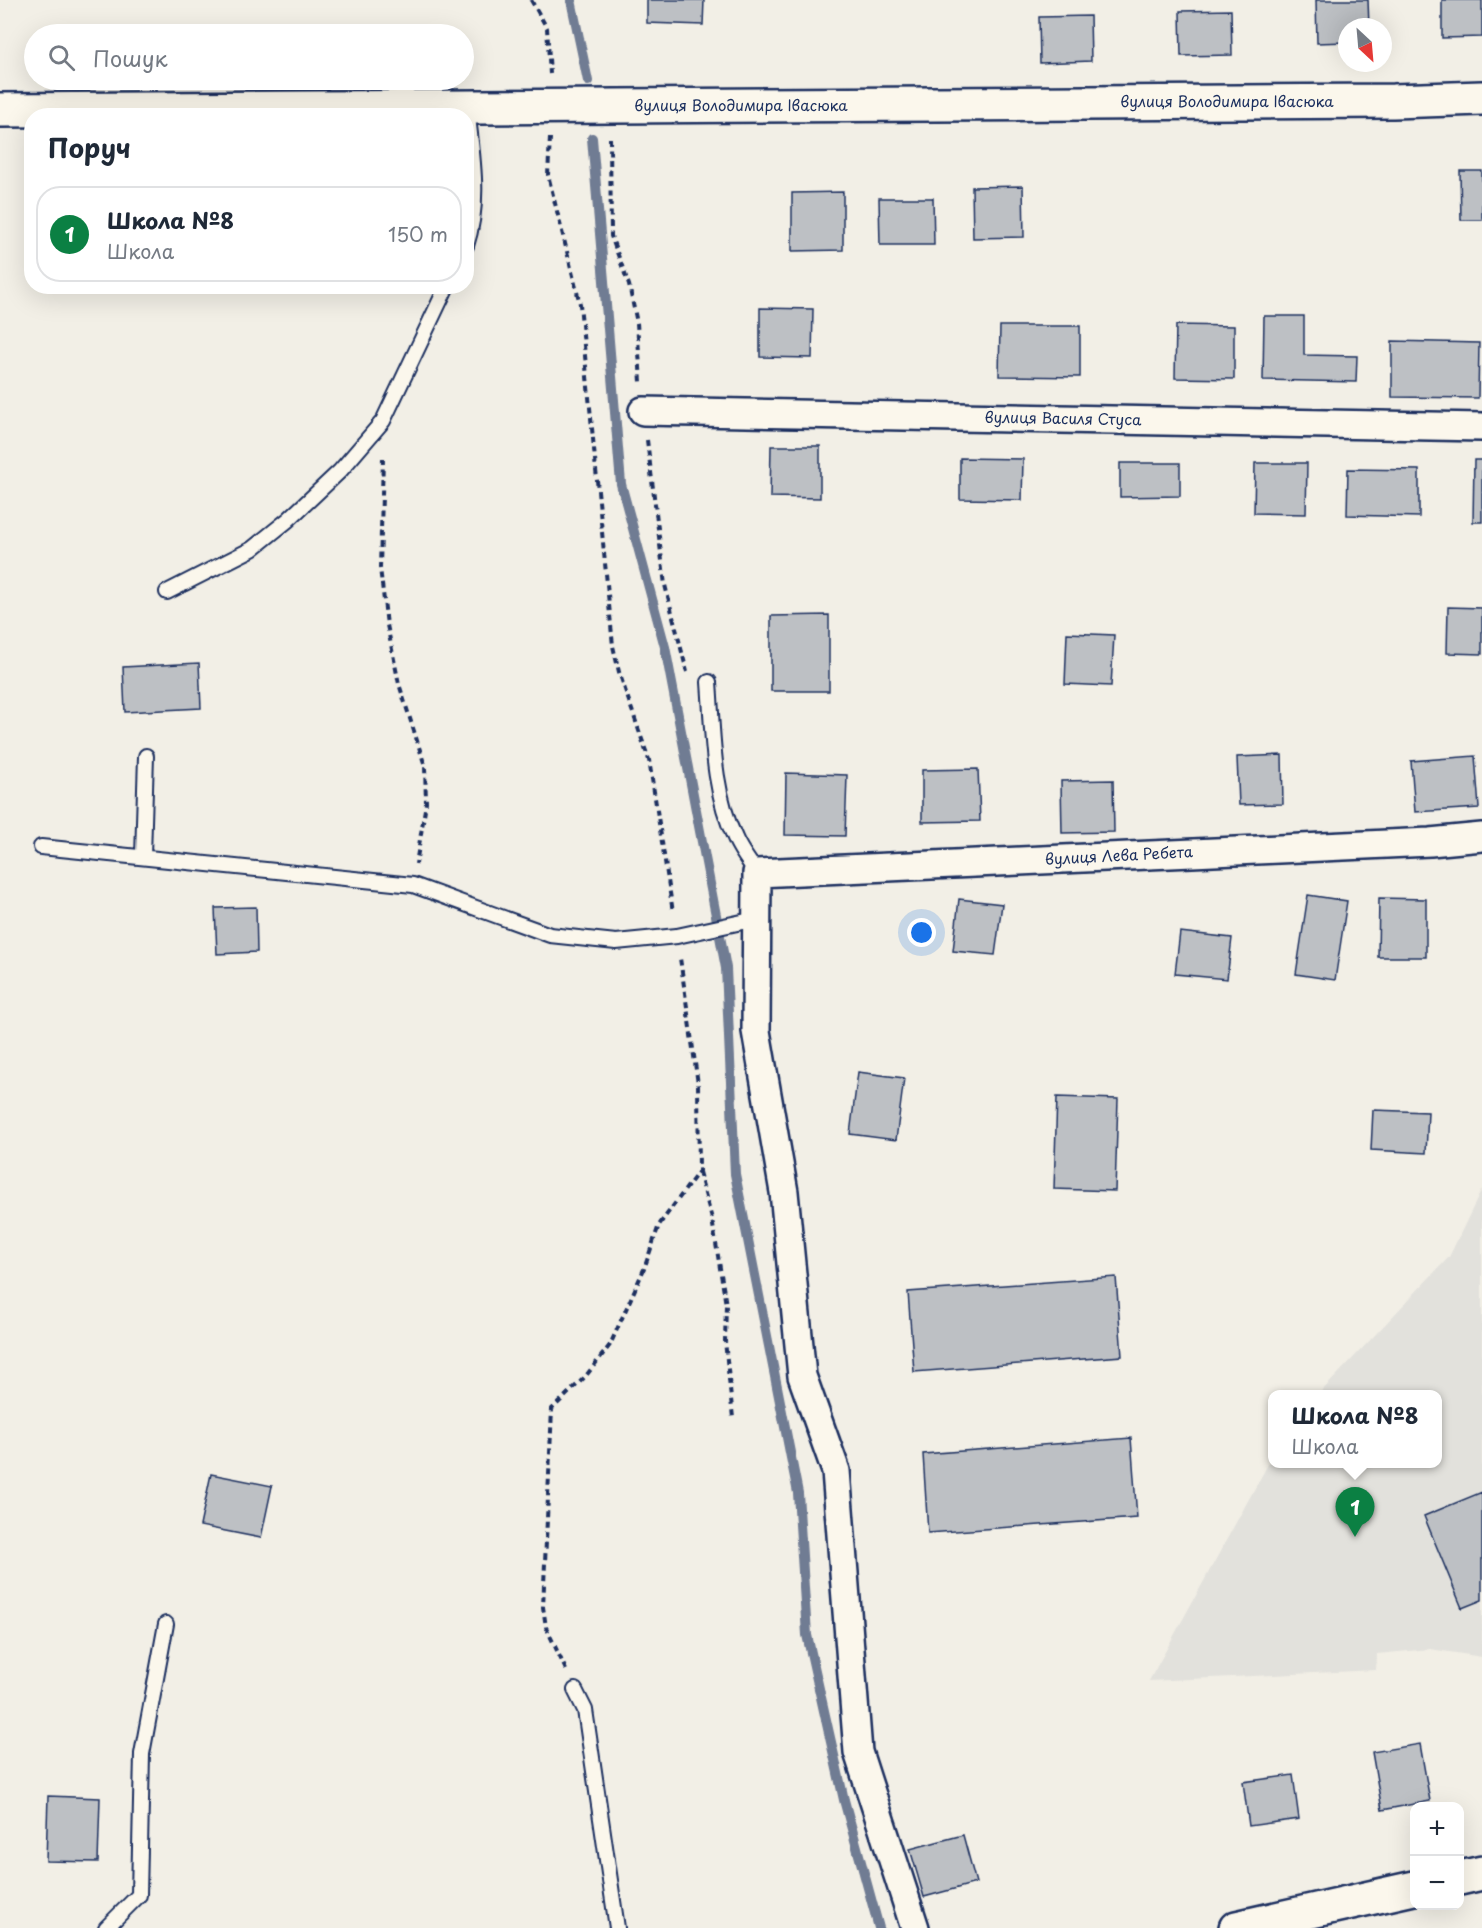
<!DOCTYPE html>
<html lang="uk">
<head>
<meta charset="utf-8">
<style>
  :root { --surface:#fff; --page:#f6f6f7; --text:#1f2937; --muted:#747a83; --line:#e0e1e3; --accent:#0b8043 }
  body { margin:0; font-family:"Playpen Sans",sans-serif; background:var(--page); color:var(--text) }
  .controls { position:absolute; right:18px; bottom:18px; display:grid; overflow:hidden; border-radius:12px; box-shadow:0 6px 24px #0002 }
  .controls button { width:54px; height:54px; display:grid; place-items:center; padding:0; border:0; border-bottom:2px solid var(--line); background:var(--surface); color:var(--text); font:30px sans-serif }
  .compass { position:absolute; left:1338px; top:18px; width:54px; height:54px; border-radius:50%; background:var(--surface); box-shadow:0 6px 24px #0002; rotate:154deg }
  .you { position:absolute; left:922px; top:933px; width:21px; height:21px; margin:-15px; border:4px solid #fff; border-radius:50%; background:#1a73e8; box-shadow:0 0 0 9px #1a73e833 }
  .badge { display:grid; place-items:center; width:39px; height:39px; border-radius:50%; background:var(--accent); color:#fff; font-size:20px; font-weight:700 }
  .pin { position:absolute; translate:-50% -50px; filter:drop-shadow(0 2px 3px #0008) }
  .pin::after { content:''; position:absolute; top:32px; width:21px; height:18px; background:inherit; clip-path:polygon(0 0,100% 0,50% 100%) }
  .popup { position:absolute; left:1268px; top:1390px; width:174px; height:78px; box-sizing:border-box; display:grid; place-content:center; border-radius:12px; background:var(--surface); filter:drop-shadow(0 2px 4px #0005); font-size:20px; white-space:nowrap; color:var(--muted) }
  .popup b { font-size:22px; color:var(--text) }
  .popup::after { content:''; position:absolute; left:50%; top:100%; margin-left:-12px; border:12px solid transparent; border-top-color:var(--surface) }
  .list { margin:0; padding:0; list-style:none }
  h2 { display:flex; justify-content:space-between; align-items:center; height:78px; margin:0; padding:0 24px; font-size:26px }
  h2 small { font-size:20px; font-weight:400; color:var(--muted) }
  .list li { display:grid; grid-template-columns:39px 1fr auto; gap:18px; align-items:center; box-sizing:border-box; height:96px; margin:0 12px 12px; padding:0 12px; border:2px solid var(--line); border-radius:24px }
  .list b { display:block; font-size:22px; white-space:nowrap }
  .list p { margin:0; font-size:20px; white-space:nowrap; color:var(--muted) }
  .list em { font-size:20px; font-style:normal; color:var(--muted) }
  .icon { flex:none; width:33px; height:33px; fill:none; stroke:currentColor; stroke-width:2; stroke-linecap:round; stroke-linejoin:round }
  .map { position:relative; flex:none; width:1482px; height:1928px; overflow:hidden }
  .search { position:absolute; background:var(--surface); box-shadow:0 6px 24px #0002; left:24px; top:24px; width:450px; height:66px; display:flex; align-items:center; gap:15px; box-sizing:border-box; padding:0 21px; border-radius:33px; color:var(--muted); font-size:22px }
  .panel { position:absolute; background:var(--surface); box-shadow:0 6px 24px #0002; left:24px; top:108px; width:450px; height:186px; border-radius:24px }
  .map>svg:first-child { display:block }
  .built { fill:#e2e1dc }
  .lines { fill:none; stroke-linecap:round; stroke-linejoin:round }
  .stream { stroke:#707b93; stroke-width:10 }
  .building { fill:#bdc0c4; stroke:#1b2f5e; stroke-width:1.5 }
  .service-casing { stroke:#1b2f5e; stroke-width:18 }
  .minor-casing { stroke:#1b2f5e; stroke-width:32 }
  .tertiary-casing { stroke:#1b2f5e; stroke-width:38 }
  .secondary-casing { stroke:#1b2f5e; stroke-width:38 }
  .path { stroke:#1b2f5e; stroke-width:4; stroke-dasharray:6 4.5; stroke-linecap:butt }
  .service { stroke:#fbf7ec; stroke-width:14 }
  .minor { stroke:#fbf7ec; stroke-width:27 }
  .tertiary { stroke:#fbf7ec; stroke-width:33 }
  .secondary { stroke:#fbf7ec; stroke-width:33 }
  .labels { text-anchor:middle; stroke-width:6; stroke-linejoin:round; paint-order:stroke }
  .street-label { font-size:15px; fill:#1b2f5e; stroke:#fbf7ec }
</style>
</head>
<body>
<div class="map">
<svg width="1482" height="1928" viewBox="0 0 1482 1928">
  <rect width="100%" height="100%" fill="#f2efe6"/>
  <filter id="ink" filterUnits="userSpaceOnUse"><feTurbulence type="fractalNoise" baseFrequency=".0167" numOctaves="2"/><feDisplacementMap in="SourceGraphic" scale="12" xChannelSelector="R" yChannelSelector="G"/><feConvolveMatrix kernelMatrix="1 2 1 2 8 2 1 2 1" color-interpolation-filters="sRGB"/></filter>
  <g filter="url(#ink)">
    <path class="built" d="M1482,1189V1657L1430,1649L1377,1654L1376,1670L1149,1681L1272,1457V1464H1438V1394H1319L1449,1257Z"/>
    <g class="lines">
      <path class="stream" d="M571,0L588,81
        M592,138L621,484L665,647L726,968L735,1174L798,1493L807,1635L844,1800L879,1928"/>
    </g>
    <path class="building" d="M647,0H704L703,25L647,23Z
      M1316,0H1368L1369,27H1347V42L1317,43Z
      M1442,0H1482V37L1442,38Z
      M1231,10L1232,55L1181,56L1180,11Z
      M1090,16L1091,61L1040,63L1039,17Z
      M1460,171H1482V220H1461Z
      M1023,186L1024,237L973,238L972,187Z
      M843,192V250L792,251V193Z
      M879,198H933L934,245H880Z
      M760,308L813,309L812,358L760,357Z
      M1264,316H1304V355L1357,356L1356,382L1263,380Z
      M1176,325L1234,326V379L1175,378Z
      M1000,326H1080V377L999,376Z
      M1392,341L1479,343L1478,398L1392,397Z
      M771,446H820V498L770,497Z
      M960,458L1023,459L1022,500L960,499Z
      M1474,460H1482V522H1473Z
      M1120,463H1180V496L1120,497Z
      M1255,463H1307L1306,514L1254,513Z
      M1348,469L1419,470V517L1347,515Z
      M1448,607L1482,608V654L1447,653Z
      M829,615V691H771V616Z
      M1067,633L1114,635L1111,686L1065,684Z
      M199,663L201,708L125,712L123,667Z
      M1282,755L1283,804L1239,805L1237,757Z
      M1475,756L1479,808L1415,812L1411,761Z
      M978,769L980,821L922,822V770Z
      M786,773L847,775L845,836L785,835Z
      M1113,780L1114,832L1062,833L1061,781Z
      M1308,895L1347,901L1335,980L1296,974Z
      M1379,898L1426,899V957H1378Z
      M959,899L1002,904L995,955L953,951Z
      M256,907L257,952L217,954L215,908Z
      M1180,932L1232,938L1227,979L1175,974Z
      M858,1072L904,1078L896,1140L850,1134Z
      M1057,1097L1118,1099L1115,1191L1054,1189Z
      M1373,1110L1428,1112L1426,1153L1371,1150Z
      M1116,1277L1122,1356L914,1372L908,1292Z
      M1131,1438L1137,1518L928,1533L923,1454Z
      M211,1474L272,1486L261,1538L200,1526Z
      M1482,1492V1600L1462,1608L1424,1516Z
      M1420,1744L1430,1801L1382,1810L1372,1752Z
      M1293,1775L1299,1819L1249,1826L1243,1782Z
      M48,1796L100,1798L98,1862L46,1861Z
      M963,1835L976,1883L924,1897L910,1849Z"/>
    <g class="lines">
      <g class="service-casing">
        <path id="service" d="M466,246C481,201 472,155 467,108
          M167,592L252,549L288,520L340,471L383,421L447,286
          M709,682C713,734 712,790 735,838C740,850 749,862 757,873
          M41,847L413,885L550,935L616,942L677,936L756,919
          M143,856L146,756
          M575,1690L585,1710L617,1928
          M106,1928L139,1895L142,1754L166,1624"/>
      </g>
      <g class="minor-casing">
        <path id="minor" d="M643,411L1482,427
          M915,1928L858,1752L836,1471L802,1376L784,1192L756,1031L757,873L1430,842L1482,837"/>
      </g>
      <g class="tertiary-casing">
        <path id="tertiary" d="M0,110L1393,101L1482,98"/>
      </g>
      <g class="secondary-casing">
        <path id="secondary" d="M1460,1878L1482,1873
          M1236,1928L1414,1888"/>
      </g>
      <path class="path" d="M531,0L547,28L550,74
        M550,138L548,175L580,304L613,646L619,672L649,760L673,912
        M610,138L611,236L629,285L637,323L641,382
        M647,440L665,585L687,672
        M383,458L380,568L387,625L399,684L425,766L426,803L416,864
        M699,1172L712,1219L726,1305L725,1341L733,1418
        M566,1670L546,1627L543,1607L552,1409L585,1377L610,1345L644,1269L659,1225L699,1171L698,1084L680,958"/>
      <use href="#service" class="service"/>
      <use href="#minor" class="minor"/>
      <use href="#tertiary" class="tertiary"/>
      <use href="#secondary" class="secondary"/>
    </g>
  </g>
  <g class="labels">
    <g class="street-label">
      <text x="1227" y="107">вулиця Володимира Івасюка</text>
      <text x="741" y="111">вулиця Володимира Івасюка</text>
      <text transform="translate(1063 419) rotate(1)" y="5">вулиця Василя Стуса</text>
      <text transform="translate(1119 856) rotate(-3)" y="5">вулиця Лева Ребета</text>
    </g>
  </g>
</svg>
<div class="controls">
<button>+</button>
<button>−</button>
</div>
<svg class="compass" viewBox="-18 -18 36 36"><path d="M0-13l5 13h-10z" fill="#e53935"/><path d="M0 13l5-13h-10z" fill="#747a83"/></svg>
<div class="you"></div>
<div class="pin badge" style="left:1355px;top:1537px">1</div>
<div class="popup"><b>Школа №8</b>Школа</div>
<div class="search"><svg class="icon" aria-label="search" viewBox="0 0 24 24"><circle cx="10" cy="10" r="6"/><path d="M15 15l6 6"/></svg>Пошук</div>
<section class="panel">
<h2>Поруч<small></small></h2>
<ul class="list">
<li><span class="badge">1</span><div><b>Школа №8</b><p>Школа</p></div><em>150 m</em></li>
</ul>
</section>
</div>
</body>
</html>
